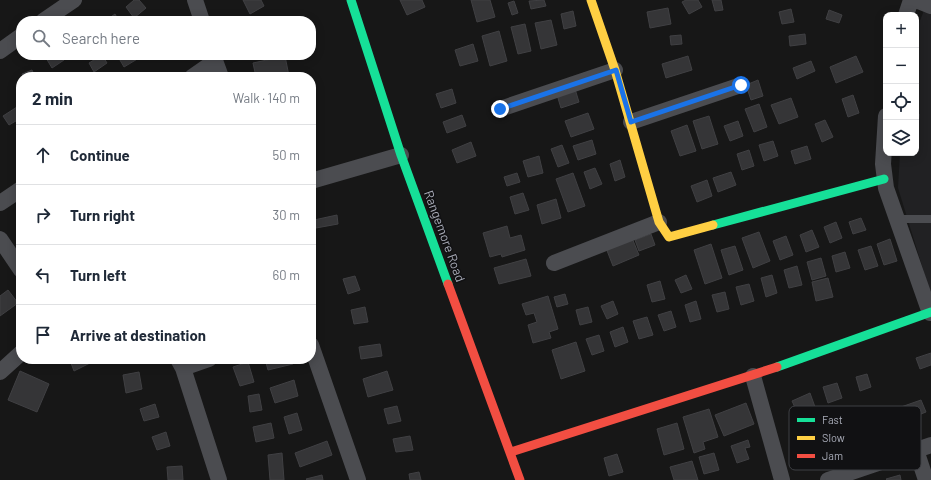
<!DOCTYPE html>
<html lang="en">
<head>
<meta charset="utf-8">
<style>
  :root { --surface:#fff; --page:#f6f6f7; --text:#1f2937; --muted:#747a83; --line:#e0e1e3 }
  body { margin:0; font-family:Barlow,sans-serif; background:var(--page); color:var(--text) }
  .controls { position:absolute; right:12px; top:12px; display:grid; overflow:hidden; border-radius:8px; box-shadow:0 2px 10px #0003 }
  .controls button { width:36px; height:36px; display:grid; place-items:center; padding:0; border:0; border-bottom:1px solid var(--line); background:var(--surface); color:var(--text); font:20px sans-serif }
  .stop { position:absolute; width:12px; height:12px; margin:-9px; border:3px solid #1a73e8; border-radius:50%; background:#fff }
  .stop.end { background:#1a73e8; border-color:#fff; box-shadow:0 1px 4px #0008 }
  .list { margin:0; padding:0; list-style:none }
  h2 { display:flex; justify-content:space-between; align-items:center; height:52px; margin:0; padding:0 16px; font-size:17px }
  h2 small { font-size:13px; font-weight:400; color:var(--muted) }
  .list li { display:grid; grid-template-columns:26px 1fr auto; gap:12px; align-items:center; box-sizing:border-box; height:60px; padding:0 16px; border-top:1px solid var(--line) }
  .list b { display:block; font-size:15px; white-space:nowrap }
  .list em { font-size:13px; font-style:normal; color:var(--muted) }
  .icon { flex:none; width:22px; height:22px; fill:none; stroke:currentColor; stroke-width:2; stroke-linecap:round; stroke-linejoin:round }
  .map { position:relative; flex:none; width:931px; height:480px; overflow:hidden }
  .search { position:absolute; background:var(--surface); box-shadow:0 2px 10px #0003; left:16px; top:16px; width:300px; height:44px; display:flex; align-items:center; gap:10px; box-sizing:border-box; padding:0 14px; border-radius:16px; color:var(--muted); font-size:15px }
  .panel { position:absolute; background:var(--surface); box-shadow:0 2px 10px #0003; left:16px; top:72px; width:300px; height:292px; border-radius:16px }
  .map>svg:first-child { display:block }
  .built { fill:#212123 }
  .building { fill:#353537; stroke:#404043 }
  .lines { fill:none; stroke-linecap:round; stroke-linejoin:round }
  .lane { stroke:#4b4c50; stroke-width:8 }
  .street { stroke:#4b4c50; stroke-width:16 }
  .fast { stroke:#16e098; stroke-width:9 }
  .slow { stroke:#ffcf43; stroke-width:9 }
  .jam { stroke:#f24e42; stroke-width:9 }
  .route { stroke:#1a73e8; stroke-width:5 }
  .labels { text-anchor:middle; stroke-width:3; stroke-linejoin:round; paint-order:stroke }
  .street-label { font-size:13px; fill:#a9acb8; stroke:#111113 }
  .key { fill:#111113; stroke:#3f4045; stroke-width:1 }
  .key-label { font-size:11px; fill:#a9acb8 }
</style>
</head>
<body>
<div class="map">
<svg width="931" height="480" viewBox="0 0 931 480">
  <rect width="100%" height="100%" fill="#171717"/>
  <path class="built" d="M928,0H931V295L898,188L900,153H916V31Z"/>
  <path class="building" d="M134,0H139L146,8L134,18L126,7Z
    M243,0H261L264,6L250,14Z
    M400,0H422L425,7L407,15Z
    M471,0H490L495,17L477,22Z
    M544,0L546,6L531,9L529,1Z
    M686,0H698L702,7L689,14L682,2Z
    M712,0H721L723,10L715,11Z
    M514,1L518,13L512,15L508,3Z
    M668,8L671,24L650,28L647,12Z
    M791,9L794,22L782,24L779,12Z
    M829,10L842,15L839,23L826,19Z
    M573,11L576,26L564,29L561,14Z
    M115,14L119,21H105Z
    M551,20L557,45L541,49L535,23Z
    M525,24L531,51L518,54L511,27Z
    M499,31L507,61L490,66L482,36Z
    M805,34L806,44L790,46L789,36Z
    M681,35L682,44L671,45L670,36Z
    M473,44L478,61L460,66L455,50Z
    M50,55H61L64,60L52,68L46,58Z
    M102,55L107,63L94,72L89,63Z
    M117,55H144L124,67Z
    M285,56L289,76L256,77L253,63Z
    M688,56L692,70L666,78L662,64Z
    M856,56L863,72L836,83L830,67Z
    M811,61L815,71L797,79L793,68Z
    M32,70L35,77H23L22,74Z
    M758,80L763,96L751,100L746,85Z
    M452,89L456,103L441,108L436,94Z
    M575,89L579,102L561,108L557,95Z
    M853,95L859,113L848,117L842,99Z
    M791,98L798,117L779,124L771,105Z
    M759,104L767,127L754,132L745,109Z
    M17,107L21,113V118L9,125L3,116Z
    M588,113L594,129L571,137L565,121Z
    M916,113L919,114L918,130H916Z
    M462,115L466,126L447,133L443,122Z
    M709,116L718,144L702,149L693,121Z
    M825,120L833,137L822,142L815,124Z
    M738,121L743,136L730,141L724,126Z
    M687,125L696,151L680,156L671,131Z
    M592,140L596,154L578,160L573,146Z
    M773,141L778,156L764,161L759,145Z
    M471,142L476,156L457,163L452,150Z
    M562,145L569,163L558,167L551,149Z
    M807,146L811,159L795,164L791,151Z
    M749,150L754,166L742,170L737,154Z
    M539,156L543,173L528,177L523,161Z
    M620,160L625,177L615,181L610,164Z
    M595,168L602,184L590,189L584,172Z
    M731,172L736,185L718,192L713,178Z
    M517,173L520,182L507,186L504,177Z
    M573,173L585,206L568,212L556,179Z
    M707,180L712,196L697,202L691,186Z
    M523,193L529,210L515,214L510,197Z
    M556,199L561,218L542,224L537,205Z
    M337,215L338,224L316,228L314,220Z
    M861,218L866,230L853,234L849,222Z
    M836,222L842,238L830,243L824,227Z
    M507,226L510,238L521,235L525,250L502,257L501,254L490,257L483,233Z
    M812,230L819,247L806,252L800,235Z
    M759,232L770,261L753,268L742,238Z
    M651,234L655,245L639,251L635,240Z
    M786,236L793,255L780,260L773,241Z
    M632,238L639,255L613,266L606,248Z
    M890,239L897,261L884,265L877,244Z
    M711,244L722,278L705,284L694,250Z
    M735,246L743,270L729,275L721,250Z
    M871,246L878,266L865,270L858,250Z
    M845,252L850,268L836,272L832,256Z
    M821,258L826,276L812,280L807,262Z
    M526,259L531,276L499,284L494,268Z
    M797,266L802,285L789,288L784,270Z
    M686,275L692,289L681,293L675,280Z
    M772,275L777,293L766,297L761,278Z
    M355,276L360,290L348,294L343,279Z
    M828,278L833,297L816,301L812,282Z
    M660,281L665,299L652,302L647,285Z
    M749,284L754,301L741,305L736,287Z
    M8,290L18,303L0,316V296Z
    M725,292L729,309L717,312L712,295Z
    M565,294L568,304L557,307L554,297Z
    M548,296L558,329L549,332L551,338L533,343L528,325L537,322L534,313L526,315L522,304Z
    M613,301L618,314L607,319L601,306Z
    M696,301L701,319L690,322L685,305Z
    M365,307L368,322L354,324L351,310Z
    M588,307L592,322L580,325L576,310Z
    M671,311L676,327L664,331L658,315Z
    M647,317L653,335L639,339L633,321Z
    M623,327L628,342L615,347L610,332Z
    M599,335L604,351L592,355L586,339Z
    M576,342L585,371L561,379L552,350Z
    M380,344L382,356L361,359L359,347Z
    M931,353V365L920,369L916,358Z
    M79,359H88L90,363L74,371L71,363Z
    M265,359H292L293,364L268,370Z
    M248,362L254,382L240,386L233,367Z
    M20,371L49,384L37,412L8,400Z
    M387,371L393,390L368,397L363,379Z
    M139,372L142,389L126,393L123,375Z
    M867,374L871,387L860,391L856,377Z
    M294,380L298,396L275,403L270,388Z
    M837,383L842,398L828,403L823,387Z
    M810,393L815,407L798,414L792,401Z
    M259,394L262,410L250,412L248,396Z
    M921,400L926,412L906,420L901,407Z
    M746,403L754,424L724,436L715,415Z
    M155,404L159,417L144,421L140,409Z
    M397,406L401,421L388,424L384,409Z
    M709,409L718,437L703,442L705,449L694,453L683,417Z
    M297,413L302,430L289,434L284,417Z
    M271,423L274,438L256,442L253,427Z
    M677,423L684,449L664,455L657,429Z
    M166,432L170,446L157,450L152,437Z
    M410,436L413,450L396,452L393,439Z
    M748,440L750,447L745,448L749,459L737,463L731,446Z
    M327,441L332,455L300,467L295,453Z
    M282,453L284,480H270L268,455Z
    M714,453L719,470L704,474L699,457Z
    M617,454L623,472L609,476L604,458Z
    M692,461L698,480H674L670,467Z
    M182,466L183,480H168L167,467Z
    M419,472L421,480H410L409,474Z
    M322,475L323,480H307L306,479Z
    M900,475L901,480H887L886,479Z"/>
  <g class="lines">
    <path class="lane" d="M896,219H931"/>
    <path class="street" d="M195,0L202,21
      M916,0L931,6
      M906,15L911,0
      M43,21L74,0
      M0,51L21,36
      M213,55L221,77
      M192,77L215,61
      M500,109L615,70
      M886,116L883,164L886,188L930,313
      M631,122L741,85
      M311,181L401,155
      M0,203L21,189
      M0,239L21,270
      M554,263L659,222
      M311,345L358,480
      M178,359L183,368L219,480
      M183,368L209,359
      M0,372L21,353
      M753,376L782,480
      M916,450L926,480
      M828,480L931,445"/>
    <path class="fast" d="M351,0L401,155L448,284
      M713,225L884,179
      M777,367L931,312"/>
    <path class="slow" d="M591,0L615,70L659,222L669,237L713,225"/>
    <path class="jam" d="M448,284L520,480
      M511,452L777,367"/>
  </g>
  <g class="lines">
    <path class="route" d="M500,109L616,70L631,122L741,85"/>
  </g>
  <g class="labels">
    <g class="street-label">
      <text transform="translate(445 236) rotate(70)" y="5">Rangemore Road</text>
    </g>
  </g>
  <rect x="789" y="406" width="132" height="64" rx="6" class="key"/>
  <rect x="797" y="418" width="18" height="4" fill="#16e098"/>
  <rect x="797" y="436" width="18" height="4" fill="#ffcf43"/>
  <rect x="797" y="454" width="18" height="4" fill="#f24e42"/>
  <g class="key-label">
    <text x="822" y="424">Fast</text>
    <text x="822" y="442">Slow</text>
    <text x="822" y="460">Jam</text>
  </g>
</svg>
<div class="controls">
<button>+</button>
<button>−</button>
<button><svg class="icon" aria-label="locate" viewBox="0 0 24 24"><circle cx="12" cy="12" r="6"/><path d="M12 2v4M12 18v4M2 12h4M18 12h4"/></svg></button>
<button><svg class="icon" aria-label="layers" viewBox="0 0 24 24"><path d="M12 4l9 5-9 5-9-5zM3 14l9 5 9-5"/></svg></button>
</div>
<div class="stop" style="left:741px;top:85px"></div>
<div class="stop end" style="left:500px;top:109px"></div>
<div class="search"><svg class="icon" aria-label="search" viewBox="0 0 24 24"><circle cx="10" cy="10" r="6"/><path d="M15 15l6 6"/></svg>Search here</div>
<section class="panel">
<h2>2 min<small>Walk · 140 m</small></h2>
<ul class="list">
<li><svg class="icon" aria-label="ahead" viewBox="0 0 24 24"><path d="M12 20V5M6 11l6-6 6 6"/></svg><div><b>Continue</b></div><em>50 m</em></li>
<li><svg class="icon" aria-label="right" viewBox="0 0 24 24"><path d="M7 20v-9h11M14 6l5 5-5 5"/></svg><div><b>Turn right</b></div><em>30 m</em></li>
<li><svg class="icon" aria-label="left" viewBox="0 0 24 24"><path d="M17 20v-9H6M10 6l-5 5 5 5"/></svg><div><b>Turn left</b></div><em>60 m</em></li>
<li><svg class="icon" aria-label="arrive" viewBox="0 0 24 24"><path d="M6 21V4h12l-3 4 3 4H6"/></svg><div><b>Arrive at destination</b></div></li>
</ul>
</section>
</div>
</body>
</html>
